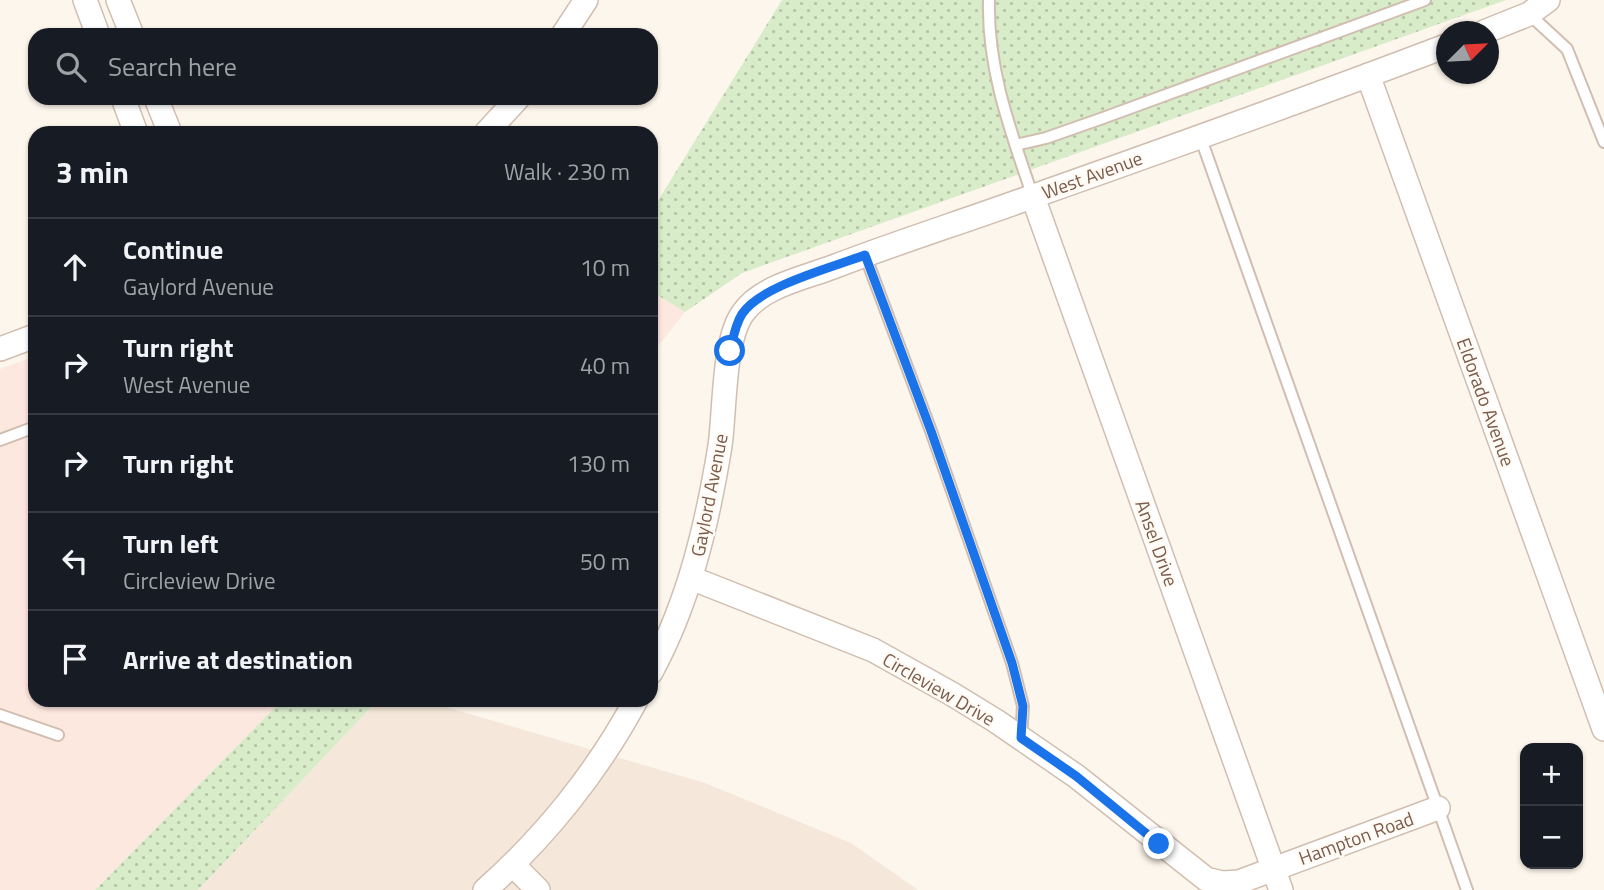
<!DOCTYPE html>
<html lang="en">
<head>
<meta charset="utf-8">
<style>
  :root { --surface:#171b24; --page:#20242c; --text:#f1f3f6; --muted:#9ea1a6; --line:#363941 }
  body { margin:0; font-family:"Titillium Web",sans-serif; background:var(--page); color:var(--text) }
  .controls { position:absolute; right:21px; bottom:21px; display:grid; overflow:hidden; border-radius:14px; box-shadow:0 2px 5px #0004 }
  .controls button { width:63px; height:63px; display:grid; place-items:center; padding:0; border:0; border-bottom:2px solid var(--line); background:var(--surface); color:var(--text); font:35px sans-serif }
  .compass { position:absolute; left:1436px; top:21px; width:63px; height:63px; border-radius:50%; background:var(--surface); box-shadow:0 2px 5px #0004; rotate:66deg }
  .stop { position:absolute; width:21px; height:21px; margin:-16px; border:5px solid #1a73e8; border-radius:50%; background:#fff }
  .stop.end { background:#1a73e8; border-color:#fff; box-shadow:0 2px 7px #0008 }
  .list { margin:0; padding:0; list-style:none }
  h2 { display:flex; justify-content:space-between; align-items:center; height:91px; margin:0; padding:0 28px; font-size:30px }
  h2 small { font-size:23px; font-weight:400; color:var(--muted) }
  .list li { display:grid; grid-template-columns:46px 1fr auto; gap:21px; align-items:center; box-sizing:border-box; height:98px; padding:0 28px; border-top:2px solid var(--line) }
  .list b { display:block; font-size:26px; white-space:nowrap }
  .list p { margin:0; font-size:23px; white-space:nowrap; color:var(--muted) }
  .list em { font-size:23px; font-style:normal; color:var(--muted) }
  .icon { flex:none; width:38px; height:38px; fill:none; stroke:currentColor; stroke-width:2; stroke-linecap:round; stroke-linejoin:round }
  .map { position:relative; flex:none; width:1604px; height:890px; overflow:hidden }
  .search { position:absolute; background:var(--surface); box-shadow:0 2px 5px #0004; left:28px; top:28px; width:630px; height:77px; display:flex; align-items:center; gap:18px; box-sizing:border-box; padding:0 24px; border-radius:21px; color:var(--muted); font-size:26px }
  .panel { position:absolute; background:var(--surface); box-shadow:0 2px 5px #0004; left:28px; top:126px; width:630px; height:581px; border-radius:21px }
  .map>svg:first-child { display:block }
  .residential { fill:#f5e8da }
  .commercial { fill:#fde8e0 }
  .grass { fill:url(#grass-dots) }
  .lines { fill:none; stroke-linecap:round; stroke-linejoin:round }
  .lane-casing { stroke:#d1beb0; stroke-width:14 }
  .street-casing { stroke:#d1beb0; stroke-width:26 }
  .lane { stroke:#fff; stroke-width:10 }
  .street { stroke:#fff; stroke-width:23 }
  .route { stroke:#1a73e8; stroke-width:9 }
  .labels { text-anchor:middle; stroke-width:5; stroke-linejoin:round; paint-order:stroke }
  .street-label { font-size:19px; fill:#7a5c4d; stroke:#fffaf3 }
</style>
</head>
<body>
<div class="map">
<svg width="1604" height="890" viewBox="0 0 1604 890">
  <defs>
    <pattern id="grass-dots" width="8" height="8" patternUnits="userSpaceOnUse" patternTransform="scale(1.75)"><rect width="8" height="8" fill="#d8ecc9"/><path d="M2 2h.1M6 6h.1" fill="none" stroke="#b4c2a5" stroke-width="1.8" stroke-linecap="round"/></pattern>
  </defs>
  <rect width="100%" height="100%" fill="#fdf6ec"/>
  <path class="residential" d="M378,700H422L705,783L851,843L918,890H198Z"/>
  <path class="commercial" d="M651,291L685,312L651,355Z
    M35,356V700H282L95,890H0V369Z"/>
  <path class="grass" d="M782,0H1506L742,273L685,312L651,291V212Z
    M282,700H378L198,890H95Z"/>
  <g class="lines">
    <g class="lane-casing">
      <path id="lane" d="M989,0C987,69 1011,132 1033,197
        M1529,14L1567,49L1604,142
        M1200,136L1467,890
        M1016,145L1046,138L1103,118L1425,0
        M865,255L931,431L1012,663L1023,706L1021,739
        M0,440L35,427
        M0,715L58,735"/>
    </g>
    <g class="street-casing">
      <path id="street" d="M85,0L98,35
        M118,0L132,35
        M1484,32L1529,14L1548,0
        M563,35L586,0
        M1368,75L1604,729
        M123,98L136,133
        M156,98L170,133
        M486,133L518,98
        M1033,197L1281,890
        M0,349L35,336
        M691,578L873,650L952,694L996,721L1076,776L1206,879L1222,883L1239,882L1438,808
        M651,672C689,602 707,525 720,446C725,411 723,340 743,313C762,286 804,278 833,267C898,242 965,221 1031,197C1170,148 1309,98 1446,46
        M513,865L538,890
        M485,890C545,837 598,771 636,700"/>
    </g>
    <use href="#lane" class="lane"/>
    <use href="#street" class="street"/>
  </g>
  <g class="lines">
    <path class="route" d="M730,351C733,339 735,325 742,314C760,286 833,267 865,255L931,431L1012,663L1023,706L1021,738L1076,776L1159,844"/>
  </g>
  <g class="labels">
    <g class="street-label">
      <text transform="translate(1092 175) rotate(-20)" y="7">West Avenue</text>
      <text transform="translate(1486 402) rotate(70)" y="7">Eldorado Avenue</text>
      <text transform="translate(709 495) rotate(-79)" y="7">Gaylord Avenue</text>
      <text transform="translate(1157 543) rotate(70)" y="7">Ansel Drive</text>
      <text transform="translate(939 689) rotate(30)" y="7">Circleview Drive</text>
      <text transform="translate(1356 838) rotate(-20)" y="7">Hampton Road</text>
    </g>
  </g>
</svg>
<div class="controls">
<button>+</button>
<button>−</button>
</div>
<svg class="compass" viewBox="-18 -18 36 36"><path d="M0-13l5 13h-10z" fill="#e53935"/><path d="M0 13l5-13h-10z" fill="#9ea1a6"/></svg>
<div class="stop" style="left:730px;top:351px"></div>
<div class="stop end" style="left:1159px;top:844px"></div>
<div class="search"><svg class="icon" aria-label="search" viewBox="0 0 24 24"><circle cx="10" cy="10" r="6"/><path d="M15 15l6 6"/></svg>Search here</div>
<section class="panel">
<h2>3 min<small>Walk · 230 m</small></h2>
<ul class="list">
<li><svg class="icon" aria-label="ahead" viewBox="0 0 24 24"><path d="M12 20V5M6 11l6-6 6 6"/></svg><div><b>Continue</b><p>Gaylord Avenue</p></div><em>10 m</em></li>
<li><svg class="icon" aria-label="right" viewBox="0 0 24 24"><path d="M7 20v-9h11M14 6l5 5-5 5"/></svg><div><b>Turn right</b><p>West Avenue</p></div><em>40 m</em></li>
<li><svg class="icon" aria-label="right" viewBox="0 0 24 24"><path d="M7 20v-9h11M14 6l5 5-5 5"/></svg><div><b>Turn right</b></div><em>130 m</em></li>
<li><svg class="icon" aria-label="left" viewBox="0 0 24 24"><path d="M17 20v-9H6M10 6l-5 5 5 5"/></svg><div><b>Turn left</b><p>Circleview Drive</p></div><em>50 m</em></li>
<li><svg class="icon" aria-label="arrive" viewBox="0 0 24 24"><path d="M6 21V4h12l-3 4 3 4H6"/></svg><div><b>Arrive at destination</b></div></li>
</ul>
</section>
</div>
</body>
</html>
